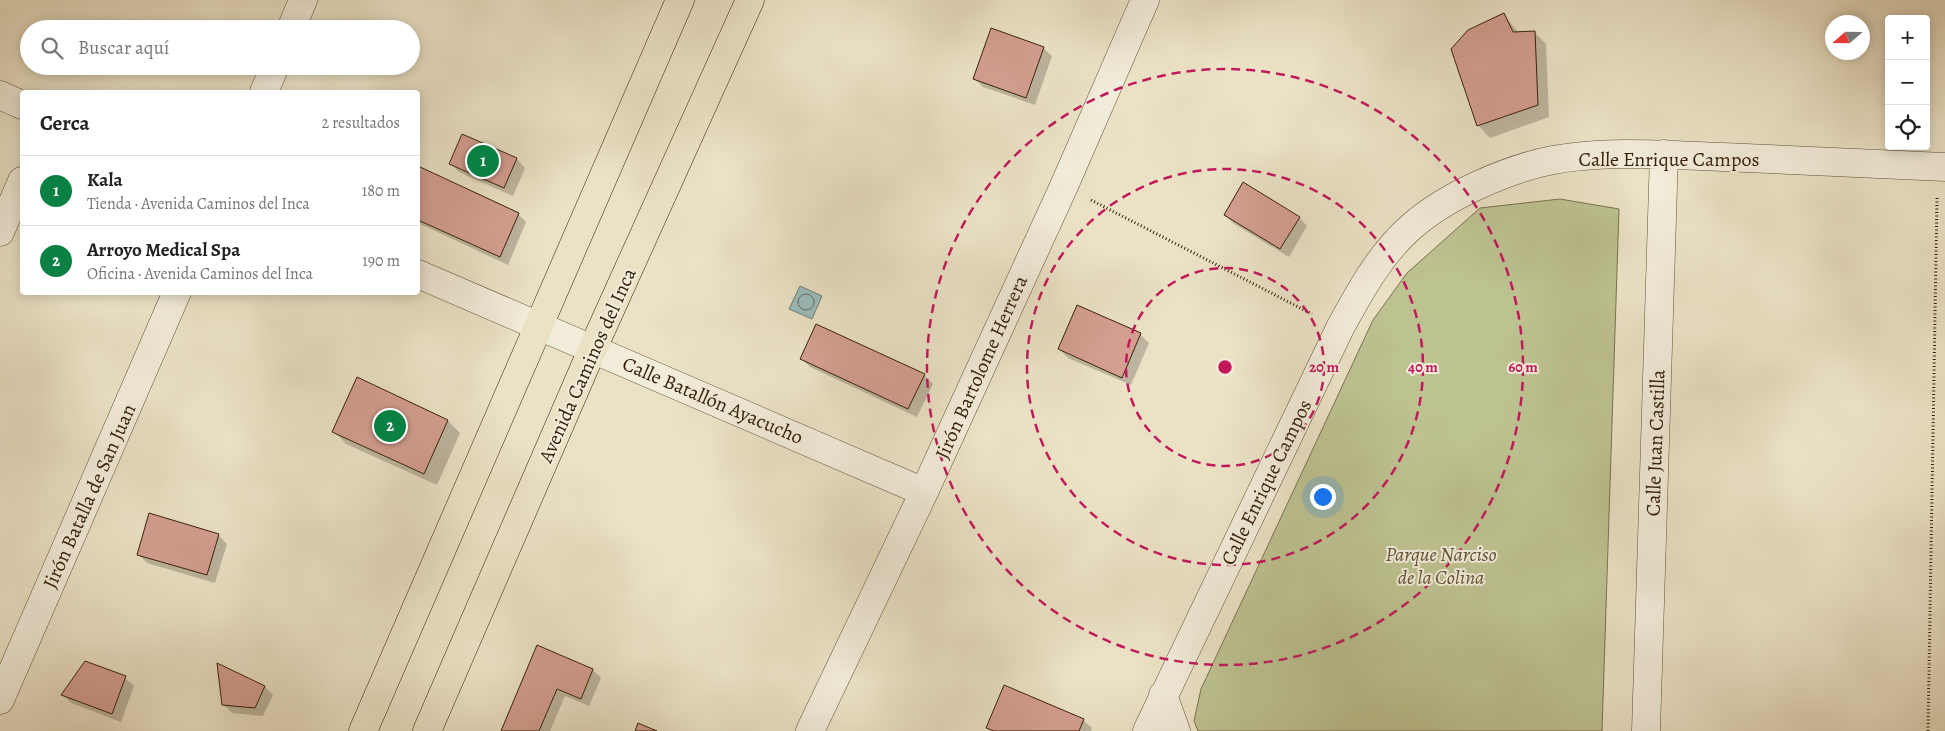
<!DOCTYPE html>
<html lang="es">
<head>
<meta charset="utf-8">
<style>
  :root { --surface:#fff; --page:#f6f6f6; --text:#222; --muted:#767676; --line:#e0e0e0; --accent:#0b8043 }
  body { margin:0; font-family:Alegreya,serif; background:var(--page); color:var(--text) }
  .controls { position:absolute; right:15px; top:15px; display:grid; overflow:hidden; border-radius:5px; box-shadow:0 2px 12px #0003 }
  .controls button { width:45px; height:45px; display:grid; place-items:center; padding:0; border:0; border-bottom:1px solid var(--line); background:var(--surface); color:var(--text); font:25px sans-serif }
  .compass { position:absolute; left:1825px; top:15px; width:45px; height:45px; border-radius:50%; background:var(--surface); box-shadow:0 2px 12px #0003; rotate:250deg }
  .you { position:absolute; left:1322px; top:496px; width:18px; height:18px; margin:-12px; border:4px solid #fff; border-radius:50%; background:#1a73e8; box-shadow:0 0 0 8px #1a73e833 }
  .badge { display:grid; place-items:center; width:32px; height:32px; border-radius:50%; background:var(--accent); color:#fff; font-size:16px; font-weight:700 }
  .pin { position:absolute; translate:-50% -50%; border:2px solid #fff; box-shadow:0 1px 5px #0006 }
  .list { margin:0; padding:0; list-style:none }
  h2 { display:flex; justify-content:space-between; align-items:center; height:65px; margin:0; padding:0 20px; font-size:21px }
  h2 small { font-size:16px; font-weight:400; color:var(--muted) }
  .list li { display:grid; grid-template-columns:32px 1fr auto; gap:15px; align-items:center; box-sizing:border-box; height:70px; padding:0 20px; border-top:1px solid var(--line) }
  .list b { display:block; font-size:19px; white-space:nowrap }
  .list p { margin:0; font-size:16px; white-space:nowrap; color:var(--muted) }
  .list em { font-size:16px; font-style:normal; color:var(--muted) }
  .icon { flex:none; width:28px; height:28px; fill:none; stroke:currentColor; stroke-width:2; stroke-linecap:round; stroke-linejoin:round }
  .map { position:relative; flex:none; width:1945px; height:731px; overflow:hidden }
  .search { position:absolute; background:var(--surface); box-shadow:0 2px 12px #0003; left:20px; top:20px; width:400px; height:55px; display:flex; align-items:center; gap:12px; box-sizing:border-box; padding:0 18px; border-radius:28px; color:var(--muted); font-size:19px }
  .panel { position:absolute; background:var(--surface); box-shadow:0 2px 12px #0003; left:20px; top:90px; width:400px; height:205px; border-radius:5px }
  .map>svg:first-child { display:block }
  .green { fill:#bdc291; stroke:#7a724c }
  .water { fill:#9abcbc; stroke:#727e74 }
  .shadow { fill:#0003 }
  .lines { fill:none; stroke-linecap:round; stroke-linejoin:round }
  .shore { stroke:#686e62; stroke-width:1 }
  .building { fill:#d49f91; stroke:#372108 }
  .minor-casing { stroke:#645138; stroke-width:29 }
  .major-casing { stroke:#372108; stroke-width:29 }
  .path { stroke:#372108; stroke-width:3; stroke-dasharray:1 2.5; stroke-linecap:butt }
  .minor { stroke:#f2ecda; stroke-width:28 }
  .major { stroke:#ebe2c6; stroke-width:28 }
  .ring { fill:none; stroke:#c2185b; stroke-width:2.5; stroke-dasharray:9 6 }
  .labels { text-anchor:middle; stroke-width:4; stroke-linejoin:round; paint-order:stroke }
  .street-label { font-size:20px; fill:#372108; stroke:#f2ecda }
  .park-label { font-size:20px; font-style:italic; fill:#5f5131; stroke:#f2ecda }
  .centre { fill:#c2185b; stroke:#f2ecda; stroke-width:2.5 }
  .ring-label { font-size:15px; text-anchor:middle; font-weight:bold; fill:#c2185b; stroke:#f2ecda; stroke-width:4; stroke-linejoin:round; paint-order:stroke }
</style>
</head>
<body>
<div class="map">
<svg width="1945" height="731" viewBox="0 0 1945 731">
  <rect width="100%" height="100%" fill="#ebe2c6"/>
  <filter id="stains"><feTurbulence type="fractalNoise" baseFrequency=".004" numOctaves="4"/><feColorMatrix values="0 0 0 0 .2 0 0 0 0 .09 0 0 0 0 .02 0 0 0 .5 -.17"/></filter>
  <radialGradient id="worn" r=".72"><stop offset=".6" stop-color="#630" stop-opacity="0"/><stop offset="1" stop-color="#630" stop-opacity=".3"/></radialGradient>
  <path class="green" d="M1560,199L1619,209L1602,731H1198L1194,721L1201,689L1373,320L1407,273L1480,208Z"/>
  <path class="water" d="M800,286L822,296L812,319L789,309Z"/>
  <path class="shadow" d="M1503,14L1519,33L1534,32L1546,44L1549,117L1490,138L1478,125Z
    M1043,48L1052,56L1035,105L983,87L975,79Z
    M463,136L517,159L525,168L513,196L459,172L451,164Z
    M418,168L518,214L526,222L508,265L418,223Z
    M1225,215L1299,217L1307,226L1289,257L1234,224Z
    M1078,307L1140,334L1149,343L1131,385L1068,358L1059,349Z
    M802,359L924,375L933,384L917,417L810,367Z
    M358,379L448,421L460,433L437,485L346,444L334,431Z
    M218,535L227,544L215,583L147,563L138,554Z
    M538,647L593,670L601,678L589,706L565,696L550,731H502Z
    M125,678L134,686L121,722L71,703L63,695Z
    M265,687L273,695L263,716L232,713L223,704Z
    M1083,720L1092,728L1091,731H991L988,727Z"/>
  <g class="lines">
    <path class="shore" d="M798 302a8 8 0 1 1 16 0a8 8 0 1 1-16 0Z"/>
  </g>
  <path class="building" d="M1504,13L1513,32L1535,31L1538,105L1477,126L1451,49L1468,30Z
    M991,28L1044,47L1026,98L973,79Z
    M462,134L517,158L504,188L449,164Z
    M418,166L519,213L500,257L418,220Z
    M1243,182L1300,217L1280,249L1224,215Z
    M1077,305L1141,333L1122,378L1058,349Z
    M816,324L925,374L908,409L800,359Z
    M357,377L448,420L424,474L332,432Z
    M149,513L219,534L207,575L137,555Z
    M537,645L593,669L581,699L557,689L539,731H501Z
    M85,661L126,676L112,714L61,695Z
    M217,663L265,686L255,708L222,705Z
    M1004,685L1084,719L1079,731H994L986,728Z
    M638,723L657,731H635Z"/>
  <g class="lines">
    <g class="minor-casing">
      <path id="minor" d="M291,29L303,0
        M264,92L275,66
        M0,95L22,105
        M0,232L22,181
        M418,274L924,492
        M1163,695L1176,731
        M0,700L177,292
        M810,731L924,492L1064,186L1145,0
        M1147,731L1340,328C1359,293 1380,254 1411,227C1446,196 1507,169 1553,160C1608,150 1667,155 1723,157C1797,160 1871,164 1945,167
        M1646,731L1664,154"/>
    </g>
    <g class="major-casing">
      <path id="major" d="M363,731L680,0
        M427,731L593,348L750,0"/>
    </g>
    <path class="path" d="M1091,200L1312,314
      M1928,731L1937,197"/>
    <use href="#minor" class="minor"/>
    <use href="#major" class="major"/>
  </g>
  <g class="ring">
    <circle cx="1225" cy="367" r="99"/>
    <circle cx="1225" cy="367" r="198"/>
    <circle cx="1225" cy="367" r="298"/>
  </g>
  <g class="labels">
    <g class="street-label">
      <text x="1669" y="166">Calle Enrique Campos</text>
      <text transform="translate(587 365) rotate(-66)" y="7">Avenida Caminos del Inca</text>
      <text transform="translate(981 367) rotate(-66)" y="7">Jirón Bartolome Herrera</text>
      <text transform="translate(713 400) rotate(23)" y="7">Calle Batallón Ayacucho</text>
      <text transform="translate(1655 443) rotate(-88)" y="7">Calle Juan Castilla</text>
      <text transform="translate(1266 482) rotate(-64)" y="7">Calle Enrique Campos</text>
      <text transform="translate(89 496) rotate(-66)" y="7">Jirón Batalla de San Juan</text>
    </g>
    <g class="park-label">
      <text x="1441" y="561">Parque Narciso<tspan x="1441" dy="23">de la Colina</tspan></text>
    </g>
  </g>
  <circle cx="1225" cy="367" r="8" class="centre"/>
  <g class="ring-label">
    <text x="1324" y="372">20 m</text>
    <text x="1423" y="372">40 m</text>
    <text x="1523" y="372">60 m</text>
  </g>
  <rect width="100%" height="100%" filter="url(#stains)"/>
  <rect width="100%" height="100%" fill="url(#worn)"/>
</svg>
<div class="controls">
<button>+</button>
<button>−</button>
<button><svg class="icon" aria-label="locate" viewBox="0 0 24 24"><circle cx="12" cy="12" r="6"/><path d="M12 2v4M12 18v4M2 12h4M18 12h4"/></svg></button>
</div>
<svg class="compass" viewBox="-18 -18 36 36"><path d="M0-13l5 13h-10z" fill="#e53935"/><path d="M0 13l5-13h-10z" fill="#767676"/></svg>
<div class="you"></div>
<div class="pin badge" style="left:483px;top:161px">1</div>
<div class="pin badge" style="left:390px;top:426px">2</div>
<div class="search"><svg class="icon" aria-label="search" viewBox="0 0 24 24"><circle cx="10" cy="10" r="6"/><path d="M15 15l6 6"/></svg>Buscar aquí</div>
<section class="panel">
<h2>Cerca<small>2 resultados</small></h2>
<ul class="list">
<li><span class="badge">1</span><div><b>Kala</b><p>Tienda · Avenida Caminos del Inca</p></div><em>180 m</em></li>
<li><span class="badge">2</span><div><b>Arroyo Medical Spa</b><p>Oficina · Avenida Caminos del Inca</p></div><em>190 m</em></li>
</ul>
</section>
</div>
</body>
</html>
